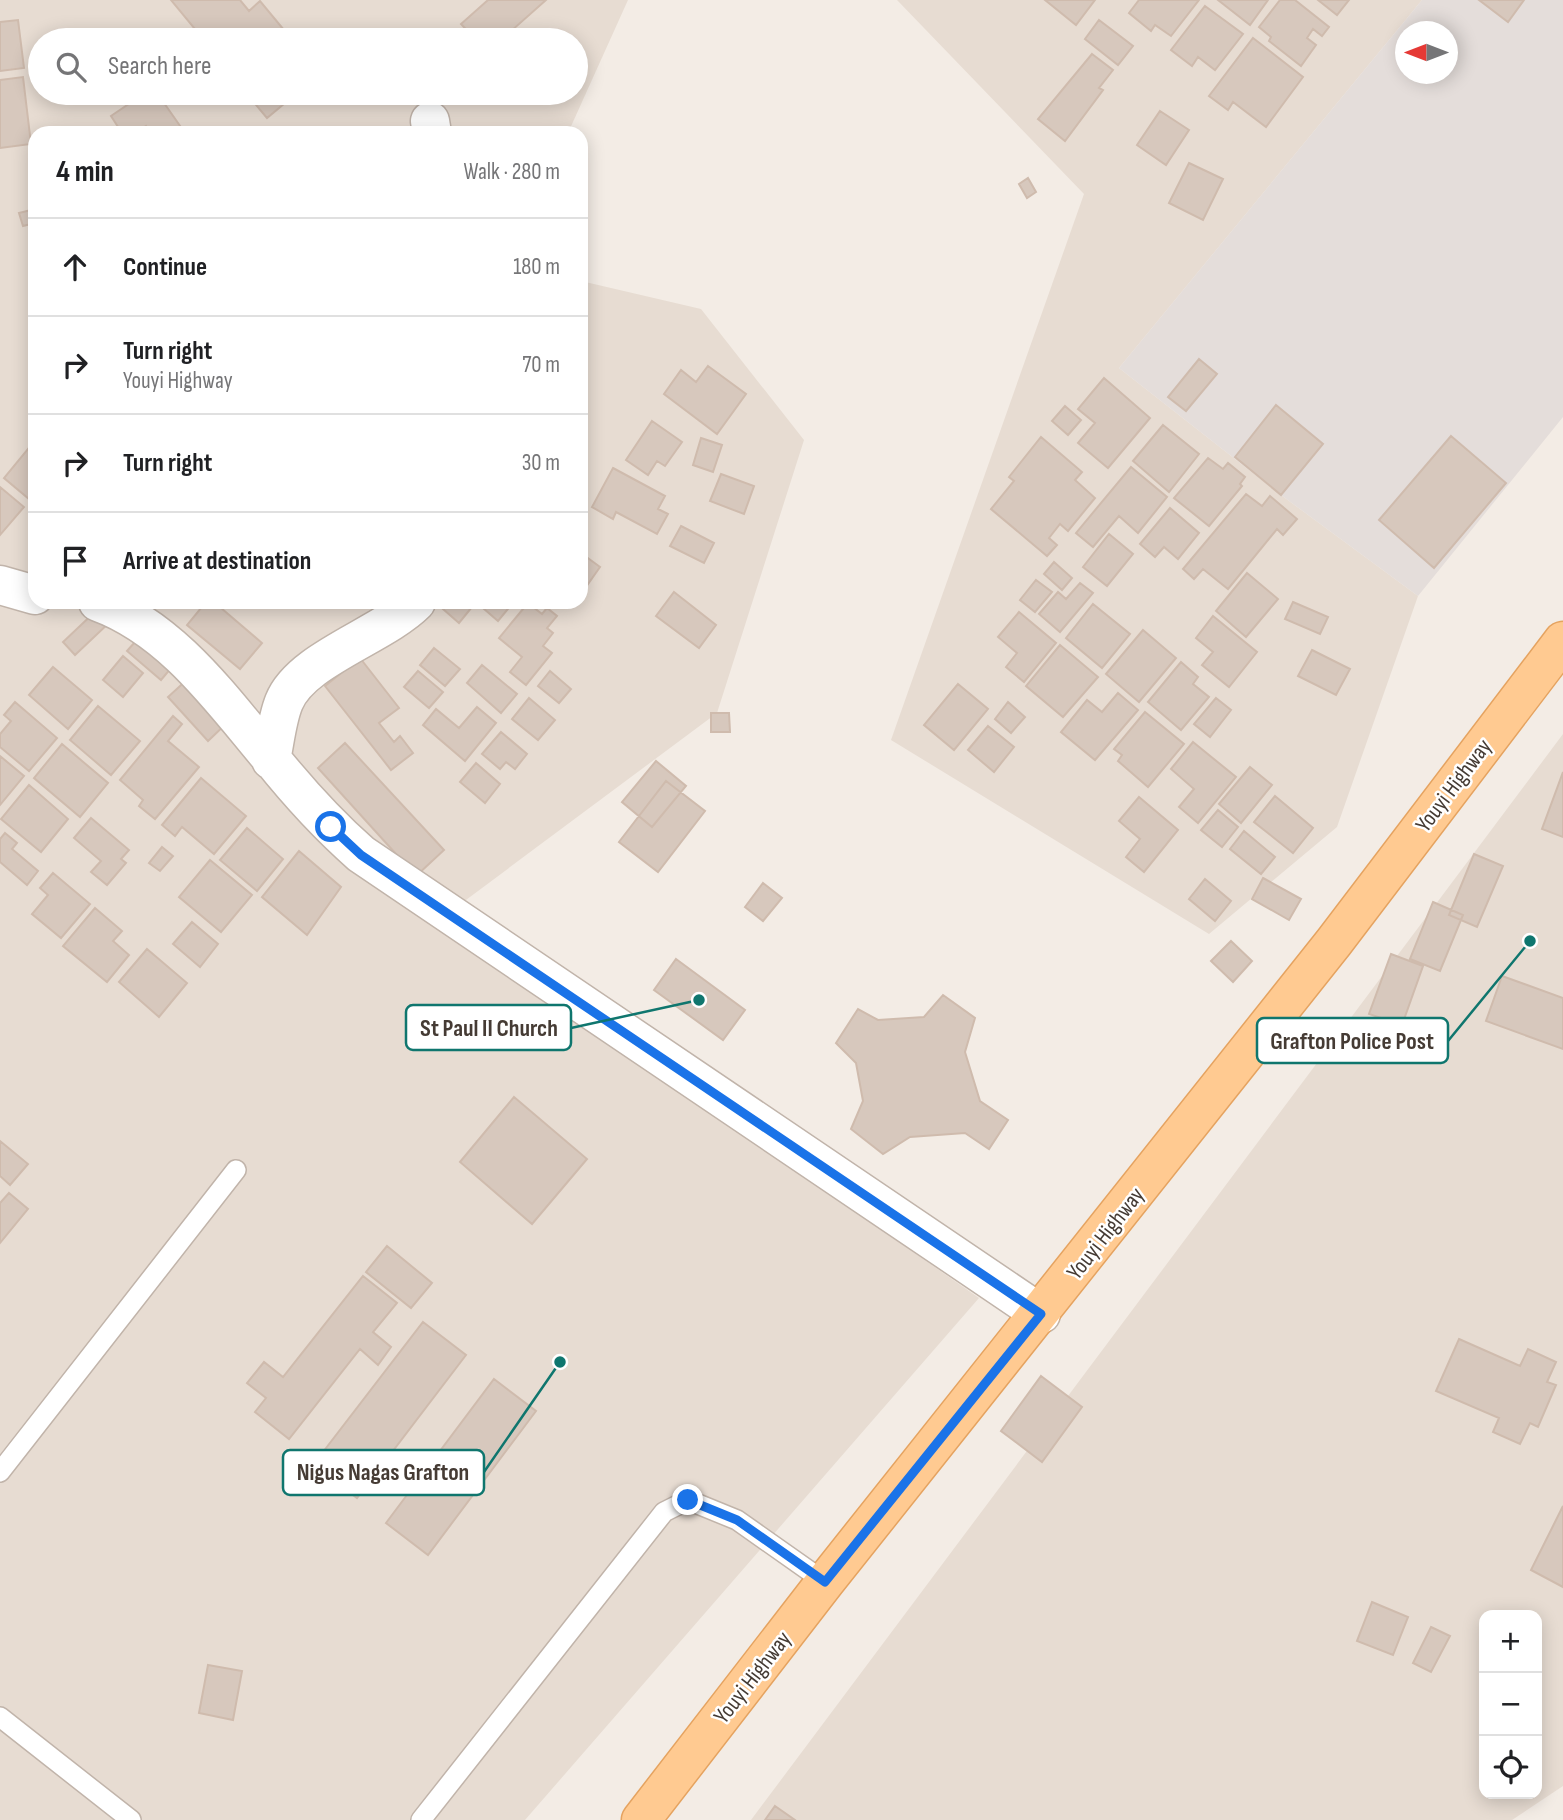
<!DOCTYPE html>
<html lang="en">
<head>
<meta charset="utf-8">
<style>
  :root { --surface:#fff; --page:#f6f6f6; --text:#202124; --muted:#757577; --line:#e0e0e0 }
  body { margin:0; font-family:"Sofia Sans Condensed",sans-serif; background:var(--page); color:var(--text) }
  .controls { position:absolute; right:21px; bottom:21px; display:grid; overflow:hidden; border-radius:14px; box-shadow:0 4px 18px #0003 }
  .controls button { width:63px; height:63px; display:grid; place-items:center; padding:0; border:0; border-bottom:2px solid var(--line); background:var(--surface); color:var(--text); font:35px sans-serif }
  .compass { position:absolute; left:1395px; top:21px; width:63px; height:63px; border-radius:50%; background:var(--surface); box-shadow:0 4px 18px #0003; rotate:270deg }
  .stop { position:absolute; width:21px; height:21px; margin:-16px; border:5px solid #1a73e8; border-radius:50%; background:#fff }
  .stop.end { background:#1a73e8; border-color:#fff; box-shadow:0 2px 7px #0008 }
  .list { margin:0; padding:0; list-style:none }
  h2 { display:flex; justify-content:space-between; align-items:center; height:91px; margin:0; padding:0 28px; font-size:30px }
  h2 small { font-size:23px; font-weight:400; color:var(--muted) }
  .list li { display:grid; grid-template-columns:46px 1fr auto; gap:21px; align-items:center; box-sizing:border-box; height:98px; padding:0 28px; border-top:2px solid var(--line) }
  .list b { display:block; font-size:26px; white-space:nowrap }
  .list p { margin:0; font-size:23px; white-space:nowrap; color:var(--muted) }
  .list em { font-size:23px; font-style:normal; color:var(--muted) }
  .icon { flex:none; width:38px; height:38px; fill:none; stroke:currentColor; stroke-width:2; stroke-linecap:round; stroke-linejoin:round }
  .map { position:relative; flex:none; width:1563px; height:1820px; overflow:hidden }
  .search { position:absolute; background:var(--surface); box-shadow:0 4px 18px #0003; left:28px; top:28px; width:560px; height:77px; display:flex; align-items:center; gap:18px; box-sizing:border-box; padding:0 24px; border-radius:38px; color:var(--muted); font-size:26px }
  .panel { position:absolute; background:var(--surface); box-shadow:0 4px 18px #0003; left:28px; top:126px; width:560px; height:483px; border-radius:21px }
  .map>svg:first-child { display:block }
  .residential { fill:#e7dcd2; fill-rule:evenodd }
  .industrial { fill:#e4ddda; fill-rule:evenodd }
  .building { fill:#d7c8bd; stroke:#cfbbad; stroke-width:2 }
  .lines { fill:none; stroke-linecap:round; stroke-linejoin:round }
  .service-casing { stroke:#c1b4aa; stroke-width:22 }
  .minor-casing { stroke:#c1b4aa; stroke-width:41 }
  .primary-casing { stroke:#e5a360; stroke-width:41 }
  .service { stroke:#fff; stroke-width:19 }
  .minor { stroke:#fff; stroke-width:38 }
  .primary { stroke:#ffca91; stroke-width:38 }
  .route { stroke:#1a73e8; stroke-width:9 }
  .labels { text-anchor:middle; stroke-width:5; stroke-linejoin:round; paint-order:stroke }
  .street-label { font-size:23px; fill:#453b34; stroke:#fff }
  .leader { fill:none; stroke:#0f766e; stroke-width:2.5 }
  .callout-dot { fill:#0f766e; stroke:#fff; stroke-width:2.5 }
  .callout { fill:#fff; stroke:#0f766e; stroke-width:2.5 }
  .callout-label { font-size:24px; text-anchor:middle; font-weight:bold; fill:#453b34 }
</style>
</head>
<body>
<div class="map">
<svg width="1563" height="1820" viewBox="0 0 1563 1820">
  <rect width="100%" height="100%" fill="#f3ece5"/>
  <path class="residential" d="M0,0H628L568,133H35V602H581V281L701,309L804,440L717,713L439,920L979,1298L525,1820H0ZM40,40H576V93H40Z
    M897,0H1422L1119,368L1281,495L1418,596L1337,827L1209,934L891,740L1084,194Z
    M1563,734V1786L1512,1820H751ZM1484,1615H1537V1794H1484Z"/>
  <path class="industrial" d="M1422,0H1563V417L1418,596L1281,495L1119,368ZM1406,32H1448V74H1406Z"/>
  <path class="building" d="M171,0H240L249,11L260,1L284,30L274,40H204Z
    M488,0H546L501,40H476L461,24Z
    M1045,0H1095L1076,25Z
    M1139,0H1199L1171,36L1155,25L1151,31L1129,13Z
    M1218,0H1268L1250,25Z
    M1280,0H1295L1329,27L1322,36L1313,29L1307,38L1316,45L1301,66L1269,41L1271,37L1259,27Z
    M1318,0H1349L1337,15Z
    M1479,0H1524L1508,22Z
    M1205,6L1243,34L1215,70L1198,57L1192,66L1171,50Z
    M18,20L24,68L0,71V22Z
    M1099,20L1133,46L1118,65L1085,39Z
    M1253,38L1303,77L1266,127L1233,102L1228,110L1209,96Z
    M1092,54L1113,70L1099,88L1103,90L1065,141L1038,119Z
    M23,77L31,144L0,148V80Z
    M145,93H157L185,133H150L146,126L135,133H122L111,116Z
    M246,93H297L267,118Z
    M1160,111L1189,130L1166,165L1137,145Z
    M1189,163L1223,179L1203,220L1169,203Z
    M1028,178L1036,192L1027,198L1019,184Z
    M35,209V223L23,226L19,213Z
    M1199,359L1217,374L1186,411L1168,397Z
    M708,366L746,394L717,434L664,394L681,370L696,382Z
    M1104,378L1150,418L1108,468L1078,443L1095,423L1078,409Z
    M1276,405L1323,444L1281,495L1235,457Z
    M1065,406L1081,420L1068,435L1052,421Z
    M652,421L682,442L665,466L657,461L648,475L626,460Z
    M1163,425L1199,454L1169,492L1133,461Z
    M1451,436L1506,483L1434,568L1379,520Z
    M1041,437L1082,472L1075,480L1095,498L1068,531L1060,524L1049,538L1057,545L1047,556L991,509L1014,481L1009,477Z
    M701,438L722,445L713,472L693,465Z
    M32,444L35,446V504L4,478Z
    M1208,458L1223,469L1228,463L1245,477L1240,484L1242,486L1209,526L1174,498Z
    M1131,467L1167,497L1138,533L1119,516L1093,547L1076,533Z
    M613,468L665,496L658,509L668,514L657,534L616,512L613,519L592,507Z
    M721,474L754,486L744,514L710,501Z
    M0,487L24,507L0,535Z
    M1246,494L1262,506L1270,496L1297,519L1283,535L1277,529L1228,589L1203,569L1194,579L1183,569Z
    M1170,508L1199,533L1178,559L1164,547L1155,557L1140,544Z
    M681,526L714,543L704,563L670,546Z
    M1109,534L1133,554L1107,586L1083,567Z
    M581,553L600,567L581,594Z
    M1054,562L1072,578L1062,590L1044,574Z
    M1247,573L1278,599L1246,637L1216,611Z
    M1036,580L1052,592L1035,612L1020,600Z
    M1080,583L1093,593L1060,632L1039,614L1058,592L1066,599Z
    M674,592L716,625L699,648L656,616Z
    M206,602H214L262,643L240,669L187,625Z
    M435,602H510L512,604L498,621L476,602L459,623Z
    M1293,602L1328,617L1320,634L1285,619Z
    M528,603L542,614L547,608L557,616L547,628L553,633L543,646L552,653L526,685L510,672L522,657L499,638Z
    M1093,604L1130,634L1102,668L1066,638Z
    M99,608L111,621L75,655L63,642Z
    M1019,612L1056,643L1024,682L1006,667L1017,653L998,637Z
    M1213,616L1257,652L1229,687L1202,665L1213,652L1196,638Z
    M1143,630L1176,658L1139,702L1106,674Z
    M143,633L177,661L161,680L127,651Z
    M1060,645L1098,677L1063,717L1026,686Z
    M434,648L460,669L445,686L420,665Z
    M1312,650L1350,669L1336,695L1298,676Z
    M123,656L143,673L123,697L103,680Z
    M360,658L399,708L379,723L394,742L400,736L413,753L391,770L325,686Z
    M1181,662L1198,677L1193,684L1209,697L1181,730L1148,702Z
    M482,665L517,694L501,713L467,683Z
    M53,667L92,700L68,729L29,695Z
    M418,671L443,692L429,708L404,687Z
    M550,671L571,689L559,703L538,686Z
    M190,677L230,720L208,741L168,697Z
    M958,684L988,709L954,750L924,725Z
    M1118,693L1138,710L1095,760L1061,732L1087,700L1102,712Z
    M529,698L555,720L538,740L512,719Z
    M1216,698L1231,710L1210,737L1194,724Z
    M15,702L57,738L29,771L0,747V734L11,721L4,715Z
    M1008,702L1025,717L1011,733L995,719Z
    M98,706L140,741L111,775L70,740Z
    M477,707L496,723L465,761L423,725L436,709L459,728Z
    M1145,712L1184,744L1148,787L1118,761L1122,755L1114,749Z
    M711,713H729L730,732H711Z
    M173,716L182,724L168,741L199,767L155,819L139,806L143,800L120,780Z
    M988,726L1014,747L994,772L968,750Z
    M501,732L527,754L515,769L506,762L500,769L482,754Z
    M1193,742L1236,777L1198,823L1179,807L1194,789L1171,769Z
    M345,743L444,850L416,876L318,768Z
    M62,744L108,783L80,817L34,778Z
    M0,756L24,776L0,805Z
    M656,761L686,786L652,827L622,802Z
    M476,763L500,784L485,803L460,782Z
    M1250,767L1272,785L1241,823L1219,804Z
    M1563,772V837L1542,829Z
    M201,778L246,816L214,854L182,827L175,836L162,825Z
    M666,781L705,811L658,872L619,842Z
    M29,785L68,819L41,852L1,819Z
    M1275,796L1313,828L1293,853L1254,822Z
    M1139,797L1178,830L1144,872L1126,857L1140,839L1119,821Z
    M1218,810L1238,827L1222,847L1201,830Z
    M91,818L129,850L121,859L126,863L107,885L91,872L101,861L74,838Z
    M247,828L283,859L257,891L220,860Z
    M1244,831L1275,857L1261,874L1230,849Z
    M5,833L17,843L12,849L38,871L27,885L0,862V839Z
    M162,847L173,856L160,871L149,863Z
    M299,851L341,887L307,935L262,897Z
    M1474,854L1503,866L1477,927L1449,915Z
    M210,860L252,895L221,932L179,897Z
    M53,873L90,904L61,938L32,914L48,895L40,888Z
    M1263,878L1301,899L1289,920L1252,899Z
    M1205,879L1231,901L1215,921L1189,899Z
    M763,883L782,898L763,921L745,907Z
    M1433,902L1463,915L1440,971L1410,959Z
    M95,908L122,931L113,941L129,955L107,982L63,946Z
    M192,922L218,944L200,967L173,944Z
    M1231,941L1252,961L1233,982L1211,961Z
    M147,949L187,983L159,1017L119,982Z
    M1391,954L1423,966L1402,1025L1369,1014Z
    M676,959L745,1010L723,1040L654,990Z
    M1502,976L1563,998V1049L1486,1021Z
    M943,995L975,1018L965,1052L980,1101L1008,1120L989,1149L965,1133L910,1137L883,1154L851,1129L863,1101L856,1063L836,1043L858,1009L878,1020L924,1017Z
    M514,1097L587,1159L532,1224L460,1162Z
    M0,1141L28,1164L10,1185L0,1176Z
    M9,1193L28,1209L0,1243V1203Z
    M387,1246L432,1283L411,1308L366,1272Z
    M363,1276L397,1303L373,1332L391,1347L378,1365L360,1349L289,1439L255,1412L266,1398L247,1383L264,1362L283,1377Z
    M423,1322L466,1355L357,1498L313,1465Z
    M1459,1339L1520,1366L1528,1349L1556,1362L1547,1382L1556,1385L1538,1427L1530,1423L1520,1444L1493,1432L1499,1418L1436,1391Z
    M1041,1376L1082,1407L1042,1462L1001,1431Z
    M494,1379L536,1411L428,1555L386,1523Z
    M1563,1506V1587L1531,1570Z
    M1372,1602L1408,1617L1393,1655L1357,1641Z
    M1431,1627L1450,1636L1431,1672L1413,1663Z
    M208,1665L242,1671L233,1720L199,1713Z
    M775,1806L795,1820H765Z"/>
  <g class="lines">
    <g class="service-casing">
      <path id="service" d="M0,1472L236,1170
        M0,1717L131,1820
        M421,1820L664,1512L688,1500L737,1520L825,1582"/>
    </g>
    <g class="minor-casing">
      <path id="minor" d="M430,121L432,133
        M0,585L35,595
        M98,602C172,629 221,699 270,757C298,792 328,825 361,854L1041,1314
        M271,760C275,741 277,719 284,702C301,659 382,636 416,602"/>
    </g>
    <g class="primary-casing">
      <path id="primary" d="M641,1820L825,1582L1334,942L1563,641"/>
    </g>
    <use href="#service" class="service"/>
    <use href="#minor" class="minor"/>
    <use href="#primary" class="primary"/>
  </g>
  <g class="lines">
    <path class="route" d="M331,827L361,855L1041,1314L825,1582L737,1520L688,1500"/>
  </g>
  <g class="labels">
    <g class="street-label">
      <text transform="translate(1453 785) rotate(-53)" y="8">Youyi Highway</text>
      <text transform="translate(1105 1233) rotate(-52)" y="8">Youyi Highway</text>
      <text transform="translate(752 1677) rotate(-52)" y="8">Youyi Highway</text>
    </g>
  </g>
  <path class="leader" d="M699 1000L571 1028M1530 941L1448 1041M560 1362L484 1472"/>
  <g class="callout-dot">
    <circle cx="699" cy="1000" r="7"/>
    <circle cx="1530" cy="941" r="7"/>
    <circle cx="560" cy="1362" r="7"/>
  </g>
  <g class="callout">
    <rect x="406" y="1005" width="165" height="45" rx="7"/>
    <rect x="1257" y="1018" width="191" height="45" rx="7"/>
    <rect x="283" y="1450" width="201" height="45" rx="7"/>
  </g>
  <g class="callout-label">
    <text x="489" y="1036">St Paul II Church</text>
    <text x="1352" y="1049">Grafton Police Post</text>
    <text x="383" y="1480">Nigus Nagas Grafton</text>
  </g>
</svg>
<div class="controls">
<button>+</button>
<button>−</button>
<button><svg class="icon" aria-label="locate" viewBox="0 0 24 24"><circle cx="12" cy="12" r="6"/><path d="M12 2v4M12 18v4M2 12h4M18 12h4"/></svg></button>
</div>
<svg class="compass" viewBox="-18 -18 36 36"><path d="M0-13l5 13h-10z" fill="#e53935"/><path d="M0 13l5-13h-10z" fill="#757577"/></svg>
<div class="stop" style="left:331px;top:827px"></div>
<div class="stop end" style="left:688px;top:1500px"></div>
<div class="search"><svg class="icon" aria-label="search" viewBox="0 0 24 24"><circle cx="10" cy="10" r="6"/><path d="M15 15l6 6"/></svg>Search here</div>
<section class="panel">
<h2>4 min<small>Walk · 280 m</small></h2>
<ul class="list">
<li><svg class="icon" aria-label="ahead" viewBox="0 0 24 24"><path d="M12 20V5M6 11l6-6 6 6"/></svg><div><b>Continue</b></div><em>180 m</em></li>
<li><svg class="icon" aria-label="right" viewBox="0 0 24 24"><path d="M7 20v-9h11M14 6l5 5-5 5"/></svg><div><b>Turn right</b><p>Youyi Highway</p></div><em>70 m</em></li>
<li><svg class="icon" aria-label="right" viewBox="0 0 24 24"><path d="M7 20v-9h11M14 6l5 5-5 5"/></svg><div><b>Turn right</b></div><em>30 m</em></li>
<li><svg class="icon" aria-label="arrive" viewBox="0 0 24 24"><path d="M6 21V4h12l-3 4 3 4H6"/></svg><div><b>Arrive at destination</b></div></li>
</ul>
</section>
</div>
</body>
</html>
